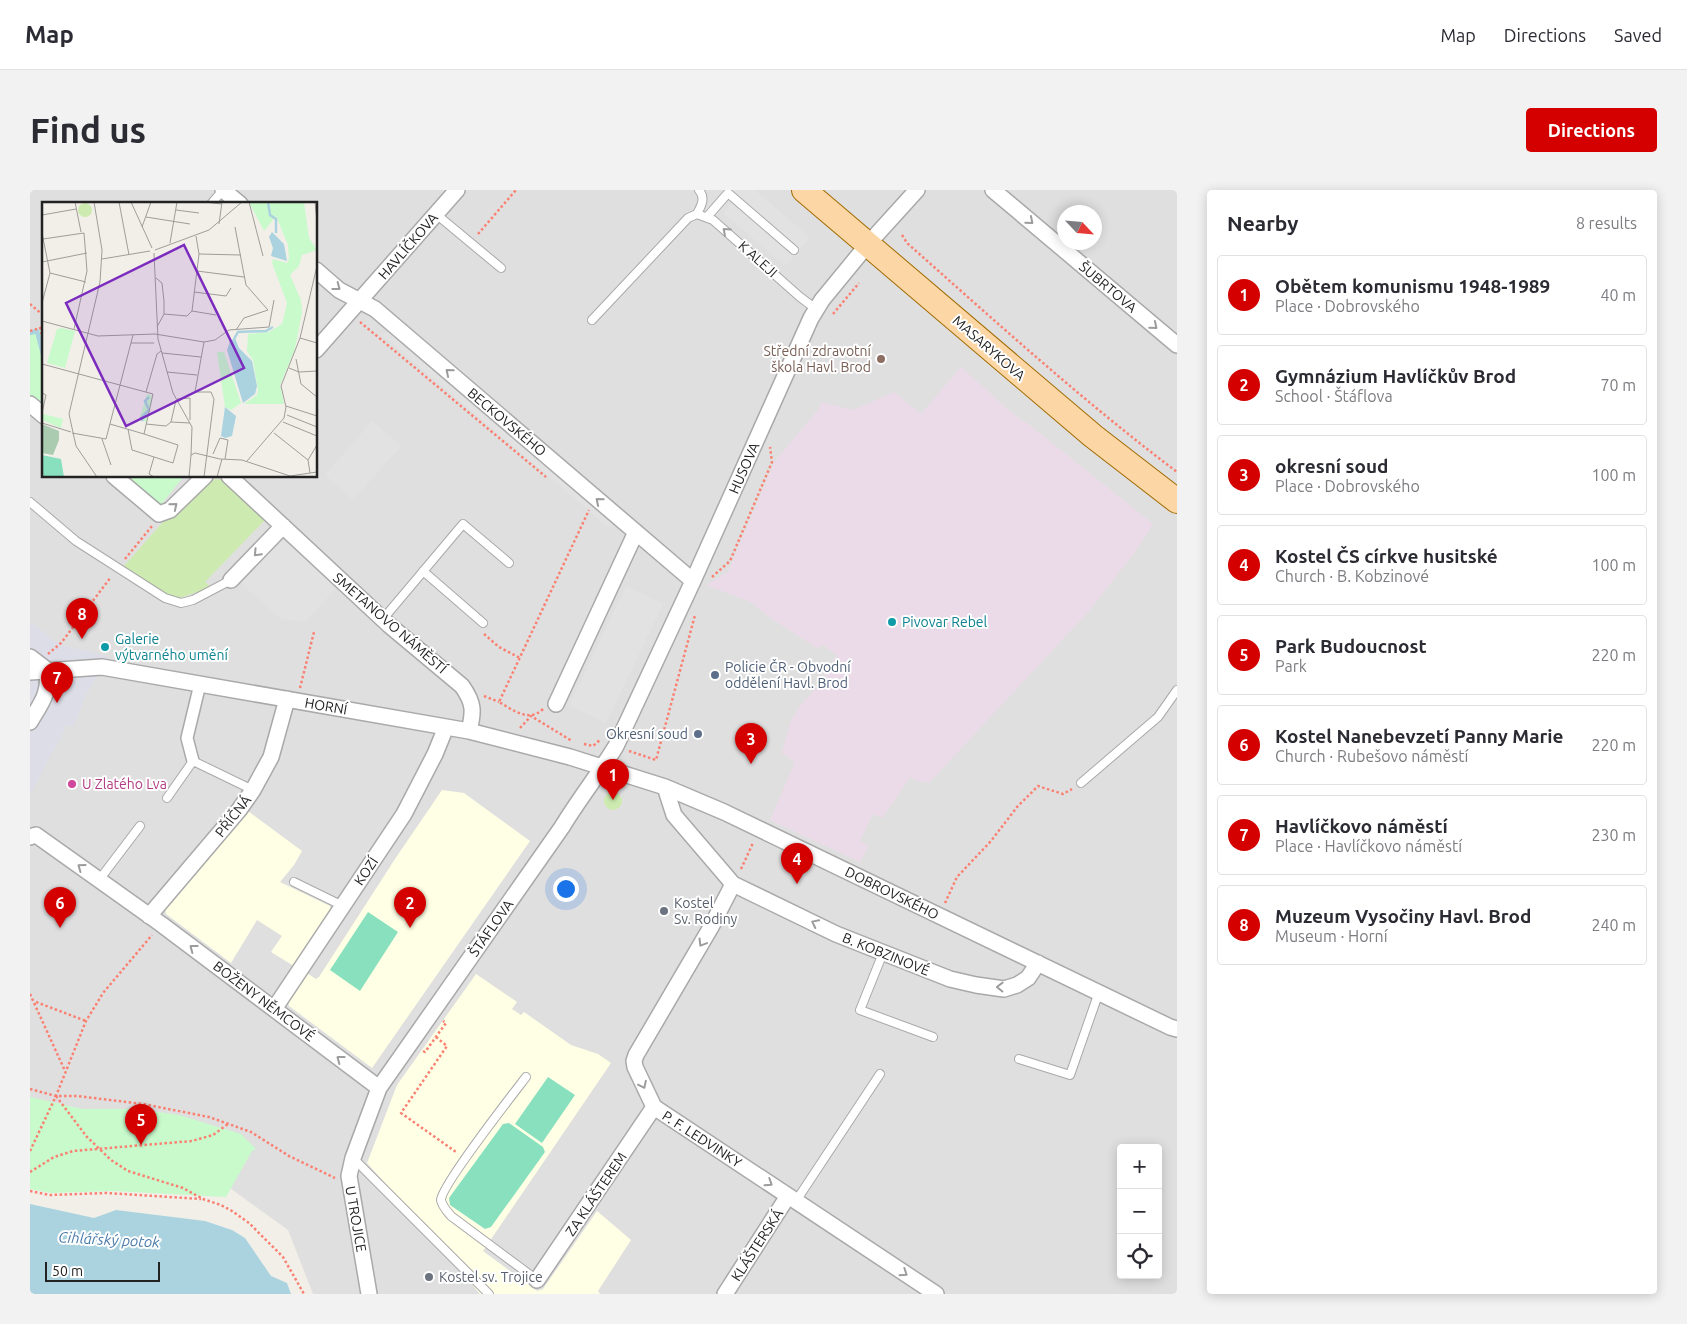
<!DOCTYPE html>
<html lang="en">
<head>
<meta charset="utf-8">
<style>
  :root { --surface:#fff; --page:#f2f2f3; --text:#2b2b33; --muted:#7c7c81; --line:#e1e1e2; --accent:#d40000 }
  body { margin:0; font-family:Ubuntu,sans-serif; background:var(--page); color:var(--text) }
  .controls { position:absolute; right:15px; bottom:15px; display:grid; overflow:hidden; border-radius:5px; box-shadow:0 2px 12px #0003 }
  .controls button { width:45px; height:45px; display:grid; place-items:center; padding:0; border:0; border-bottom:1px solid var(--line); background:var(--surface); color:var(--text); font:25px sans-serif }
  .compass { position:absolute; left:1027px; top:15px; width:45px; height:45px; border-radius:50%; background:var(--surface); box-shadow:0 2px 12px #0003; rotate:116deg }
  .scale { position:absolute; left:15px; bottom:12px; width:115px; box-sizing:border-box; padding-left:5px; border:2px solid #222; border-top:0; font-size:14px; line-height:18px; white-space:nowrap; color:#222; -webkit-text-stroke:4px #fff; paint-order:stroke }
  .you { position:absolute; left:535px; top:698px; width:18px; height:18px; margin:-12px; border:4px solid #fff; border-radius:50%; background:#1a73e8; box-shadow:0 0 0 8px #1a73e833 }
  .badge { display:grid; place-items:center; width:32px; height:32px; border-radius:50%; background:var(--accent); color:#fff; font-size:16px; font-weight:700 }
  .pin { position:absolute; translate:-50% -41px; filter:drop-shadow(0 1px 2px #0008) }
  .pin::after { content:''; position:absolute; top:26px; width:18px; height:15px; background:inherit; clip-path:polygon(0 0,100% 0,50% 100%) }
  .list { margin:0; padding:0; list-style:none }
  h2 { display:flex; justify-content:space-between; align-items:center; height:65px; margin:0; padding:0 20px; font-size:21px }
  h2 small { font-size:16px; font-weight:400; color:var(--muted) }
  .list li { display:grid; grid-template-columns:32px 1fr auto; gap:15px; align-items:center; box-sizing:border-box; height:80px; margin:0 10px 10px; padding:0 10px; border:1px solid var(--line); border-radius:5px }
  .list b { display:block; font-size:19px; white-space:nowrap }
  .list p { margin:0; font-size:16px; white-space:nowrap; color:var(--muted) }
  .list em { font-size:16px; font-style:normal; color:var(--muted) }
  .icon { flex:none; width:28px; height:28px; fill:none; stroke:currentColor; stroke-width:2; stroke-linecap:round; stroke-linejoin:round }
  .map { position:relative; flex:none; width:1147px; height:1104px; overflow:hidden; border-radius:5px }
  header { display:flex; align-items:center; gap:30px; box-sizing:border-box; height:70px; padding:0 25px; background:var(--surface); border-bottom:1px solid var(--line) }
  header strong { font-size:24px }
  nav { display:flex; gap:28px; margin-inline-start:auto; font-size:18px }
  .intro { display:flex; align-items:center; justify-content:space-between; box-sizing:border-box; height:120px; padding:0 30px }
  h1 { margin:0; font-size:35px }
  .button { padding:12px 22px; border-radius:5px; background:var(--accent); color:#fff; font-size:18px; font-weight:700 }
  main { display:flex; gap:30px; padding:0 30px }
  aside { flex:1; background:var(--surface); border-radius:5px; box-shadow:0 2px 12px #0003 }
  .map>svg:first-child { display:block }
  .residential { fill:#e0dfdf; fill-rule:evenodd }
  .industrial { fill:#ebdbe8 }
  .education { fill:#ffffe5 }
  .grass { fill:#cdebb0 }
  .park { fill:#c8facc }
  .pitch { fill:#88e0be }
  .parking { fill:#e2e2e2 }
  .plaza { fill:#dddde8 }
  .water { fill:#aad3df }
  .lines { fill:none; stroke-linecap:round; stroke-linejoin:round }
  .stream { stroke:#aad3df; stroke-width:4.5 }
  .service-casing { stroke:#a9a9a9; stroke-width:10 }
  .pedestrian-casing { stroke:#a9a9a9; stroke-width:14 }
  .minor-casing { stroke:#a9a9a9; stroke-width:18 }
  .primary-casing { stroke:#a06b00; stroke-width:26 }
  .path { stroke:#fa8072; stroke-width:2.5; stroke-dasharray:2.5 2.5; stroke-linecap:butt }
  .service { stroke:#fff; stroke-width:8 }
  .pedestrian { stroke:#fff; stroke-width:11 }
  .minor { stroke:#fff; stroke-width:15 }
  .primary { stroke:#fcd6a4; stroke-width:24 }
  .oneway { stroke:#9c9c9c }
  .education-dot { fill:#8d6e63; stroke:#fff; stroke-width:2 }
  .culture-dot { fill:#0f9aa8; stroke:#fff; stroke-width:2 }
  .service-dot { fill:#5c6f8a; stroke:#fff; stroke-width:2 }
  .hotel-dot { fill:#d1479c; stroke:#fff; stroke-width:2 }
  .worship-dot { fill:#6b7280; stroke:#fff; stroke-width:2 }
  .labels { text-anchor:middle; stroke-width:4; stroke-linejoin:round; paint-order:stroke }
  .street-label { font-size:14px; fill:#222; stroke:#fff }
  .education-label { font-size:14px; fill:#785e54; stroke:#fff; text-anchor:end }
  .culture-label { font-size:14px; fill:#0d838f; stroke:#fff; text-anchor:start }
  .service-label { font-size:14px; fill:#4e5e75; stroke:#fff; text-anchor:start }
  .hotel-label { font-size:14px; fill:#b23c85; stroke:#fff; text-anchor:start }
  .worship-label { font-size:14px; fill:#5b616d; stroke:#fff; text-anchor:start }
  .water-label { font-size:15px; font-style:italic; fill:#4a7aab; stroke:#fff }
  .inset-river { fill:none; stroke:#aad3df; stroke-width:2.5 }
  .inset-road { fill:none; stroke:#9f9d99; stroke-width:1 }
  .view { fill:#7b2cbf; fill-opacity:0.15; stroke:#7b2cbf; stroke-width:2.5 }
  .inset-edge { fill:none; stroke:#222; stroke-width:2.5 }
</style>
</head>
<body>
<header>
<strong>Map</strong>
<nav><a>Map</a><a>Directions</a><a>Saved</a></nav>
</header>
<div class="intro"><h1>Find us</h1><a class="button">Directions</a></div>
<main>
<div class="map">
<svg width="1147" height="1104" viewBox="0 0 1147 1104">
  <rect width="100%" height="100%" fill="#f2efe9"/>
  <path class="residential" d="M0,0H1147V1104H283L258,1040L186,988L0,981ZM14,14H286V286H14ZM1034,22H1064V52H1034ZM1091,958H1128V1085H1091Z"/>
  <path class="industrial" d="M931,177L983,224L1001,236L1123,334L1108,358L1059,421L899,593L887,591L880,587L853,627L852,628L843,624L830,651L839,656L830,672L740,630L765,572L752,563L760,533L769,517L797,487L794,484L807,466L794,455L787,458L739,427L721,412L676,395L698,382L745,271L788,220L791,212L823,220L864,202L891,224Z"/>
  <path class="education" d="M412,600L434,603L500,651L342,878L259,816L257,808L275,782L286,789L289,787L365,669Z
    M218,621L272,661L264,675L250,692L300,716L302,723L267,778L241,762L252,746L227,730L201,773L136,724L135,719L179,664L181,665Z
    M446,784L487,812L482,819L491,825L494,822L541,855L568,864L581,873L453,1061L507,1101L513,1099L567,1021L601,1050L568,1101L570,1104H450L433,1084L438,1077L368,1008L337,973L367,895Z"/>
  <path class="grass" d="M185,289L194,290L237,328L175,392L181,397L147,409H143L94,376L132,333Z
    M574 611a9 9 0 1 1 18 0a9 9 0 1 1-18 0Z"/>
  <path class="park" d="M13,140L14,141V218L0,206V145Z
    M92,286H154L130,316Z
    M0,907L53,919H108L149,925L211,944L226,959L222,961L196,1007L83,1001L21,1003L0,999Z"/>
  <path class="pitch" d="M338,722L368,742L330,801L300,780Z
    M518,887L545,905L512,953L485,934Z
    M479,933L513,957L515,962L461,1037L455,1039L420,1015L419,1008L473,934Z"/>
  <path class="parking" d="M695,0H725L780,48L755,76L693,23L705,9Z
    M363,141L586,330L579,338L351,144Z
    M342,231L371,256L323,310L295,285Z
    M253,340L311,393L275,432L251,429L206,389Z
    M596,396L633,414L576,533L539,516Z"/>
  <path class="plaza" d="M0,432L25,451L36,456L79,467L57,503L43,537L37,535L0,605Z"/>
  <path class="water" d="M0,1014L64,1028L86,1020L175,1031L202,1040L215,1048L241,1086L257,1093L261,1104H0Z"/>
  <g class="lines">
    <path class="stream" d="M0,143L7,141L14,168"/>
    <g class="service-casing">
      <path id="service" d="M181,14L193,0
        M406,24L471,78
        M667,24L683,30L770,107L786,119
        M677,27L698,3L764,60
        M562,130L658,28L667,24C671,16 676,8 669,0
        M0,312L46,351L135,408L151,413L163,410L201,390
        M393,381L453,433
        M353,429L433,334L479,373
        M1051,593L1128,527L1147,500
        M137,608L163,571L223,600
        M69,690L110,636
        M264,692L313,716
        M853,763L830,820L903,847
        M989,869L1040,885L1069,802
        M496,887C483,904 411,996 411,1010C412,1016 417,1021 421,1026L507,1090
        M323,968L459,1104
        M766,1011L850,884"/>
    </g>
    <g class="pedestrian-casing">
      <path id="pedestrian" d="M163,571L157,548L170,494"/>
    </g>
    <g class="minor-casing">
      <path id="minor" d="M193,0L210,14
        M963,0L1147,155
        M286,80L309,100L345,119L663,391
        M286,160L427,0
        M0,214L14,226
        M84,286L129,324L140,320L175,286
        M199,286L359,435L432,496C444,513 444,521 439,541
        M201,390L253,336
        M0,467L17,480C20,504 11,513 0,532
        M0,482L72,477L439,541L540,567L635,597L694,622L1140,837L1147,839
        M526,514L606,342
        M635,597L644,625L703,694L806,744L920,789L946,795L974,799L987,795L998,788L1008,773
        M0,647L6,645L131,734L349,898
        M703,694L681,737L606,865L604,871L605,877L624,917L906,1104
        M119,726L209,620L223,600L241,567L257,509
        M244,819L374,624L405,564L416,537
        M507,1090L624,917
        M339,1104L319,986L323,968L349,898L532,637C549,609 569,584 586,556L663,391L781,128L792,110L838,54L887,0
        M695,1104L758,1006"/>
    </g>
    <g class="primary-casing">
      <path id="primary" d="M774,0L1063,246L1147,311"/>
    </g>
    <path class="path" d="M448,44L486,0
      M872,45L877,53C965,131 1053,211 1147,282
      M0,114L14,126
      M803,124L829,93
      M330,132L516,287
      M10,137L14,154
      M0,141L14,137
      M95,369L122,336
      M682,387L700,371L742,272L740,257
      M454,444L469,457L490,468
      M18,464L31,453L81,387
      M270,498L284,442
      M454,506L469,512
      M513,519C499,533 483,520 469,512L559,320
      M490,538L501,526L542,551
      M554,554L563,556L571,549
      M599,561L626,570L665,425
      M711,679L723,653
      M915,713L927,687L961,651L987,617L1008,596L1033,604L1042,599
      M0,804L35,881
      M6,812L56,831
      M406,847L417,856L371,923L426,962
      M393,861L395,862L416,833L413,831
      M0,899L26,906H47L113,914L179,927L221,942L259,966L305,988
      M26,906L57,947L81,970L98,981L153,998L173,1009L191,1015L202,1021L219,1033L253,1067L274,1104
      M0,961L26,906L56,831L73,803L122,745
      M0,982L24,967L43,961L162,951L183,945L198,934
      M0,1001L20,1005L77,1003L171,1009"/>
    <use href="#service" class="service"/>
    <use href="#pedestrian" class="pedestrian"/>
    <use href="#minor" class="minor"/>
    <use href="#primary" class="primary"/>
  </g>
  <defs><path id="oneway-chevron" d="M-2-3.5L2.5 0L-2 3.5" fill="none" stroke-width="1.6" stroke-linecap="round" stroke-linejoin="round" transform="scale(1.25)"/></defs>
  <g class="oneway">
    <use href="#oneway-chevron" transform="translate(1000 31) rotate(40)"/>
    <use href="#oneway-chevron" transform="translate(696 41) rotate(-138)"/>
    <use href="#oneway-chevron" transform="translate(307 97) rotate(37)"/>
    <use href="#oneway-chevron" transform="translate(1124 136) rotate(40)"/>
    <use href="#oneway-chevron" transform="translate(419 182) rotate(-140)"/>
    <use href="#oneway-chevron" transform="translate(569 311) rotate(-140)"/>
    <use href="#oneway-chevron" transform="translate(144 316) rotate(-39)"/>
    <use href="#oneway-chevron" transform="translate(227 363) rotate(134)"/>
    <use href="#oneway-chevron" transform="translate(51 677) rotate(-144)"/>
    <use href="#oneway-chevron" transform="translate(785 733) rotate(-154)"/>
    <use href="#oneway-chevron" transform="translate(672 753) rotate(121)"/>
    <use href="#oneway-chevron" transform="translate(163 758) rotate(-143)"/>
    <use href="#oneway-chevron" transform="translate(970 797) rotate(-179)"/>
    <use href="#oneway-chevron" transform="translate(310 869) rotate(-143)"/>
    <use href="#oneway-chevron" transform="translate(613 895) rotate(64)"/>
    <use href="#oneway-chevron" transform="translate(739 993) rotate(33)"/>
    <use href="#oneway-chevron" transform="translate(874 1083) rotate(34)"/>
  </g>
  <circle class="education-dot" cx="851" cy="169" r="5"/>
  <g class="culture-dot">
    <circle cx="862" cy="432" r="5"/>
    <circle cx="75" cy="457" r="5"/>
  </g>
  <g class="service-dot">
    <circle cx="685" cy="485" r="5"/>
    <circle cx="668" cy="544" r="5"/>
  </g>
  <circle class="hotel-dot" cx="42" cy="594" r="5"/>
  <g class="worship-dot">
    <circle cx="634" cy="721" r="5"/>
    <circle cx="399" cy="1087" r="5"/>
  </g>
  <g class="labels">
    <g class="street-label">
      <text transform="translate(378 56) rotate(-49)" y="5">HAVLÍČKOVA</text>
      <text transform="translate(728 69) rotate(42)" y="5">K ALEJI</text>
      <text transform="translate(1078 97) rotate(40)" y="5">ŠUBRTOVA</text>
      <text transform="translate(959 158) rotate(41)" y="5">MASARYKOVA</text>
      <text transform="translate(477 232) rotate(40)" y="5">BECKOVSKÉHO</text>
      <text transform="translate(714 278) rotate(-66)" y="5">HUSOVA</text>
      <text transform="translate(360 433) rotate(41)" y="5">SMETANOVO NÁMĚSTÍ</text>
      <text transform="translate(296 516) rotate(10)" y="5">HORNÍ</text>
      <text transform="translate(203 626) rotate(-52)" y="5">PŘÍČNÁ</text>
      <text transform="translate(336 681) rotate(-56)" y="5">KOZÍ</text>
      <text transform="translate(862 703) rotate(26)" y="5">DOBROVSKÉHO</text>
      <text transform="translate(461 738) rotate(-55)" y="5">ŠTÁFLOVA</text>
      <text transform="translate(856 764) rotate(22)" y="5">B. KOBZINOVÉ</text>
      <text transform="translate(234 811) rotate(37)" y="5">BOŽENY NĚMCOVÉ</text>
      <text transform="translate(672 949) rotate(33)" y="5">P. F. LEDVINKY</text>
      <text transform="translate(566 1004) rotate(-56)" y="5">ZA KLÁŠTEREM</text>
      <text transform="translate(326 1029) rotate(80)" y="5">U TROJICE</text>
      <text transform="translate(727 1055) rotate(-57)" y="5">KLÁŠTERSKÁ</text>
    </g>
    <g class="education-label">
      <text x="841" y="166">Střední zdravotní<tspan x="841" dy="16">škola Havl. Brod</tspan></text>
    </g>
    <g class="culture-label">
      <text x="872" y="437">Pivovar Rebel</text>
      <text x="85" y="454">Galerie<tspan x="85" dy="16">výtvarného umění</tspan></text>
    </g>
    <g class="service-label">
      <text x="695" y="482">Policie ČR - Obvodní<tspan x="695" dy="16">oddělení Havl. Brod</tspan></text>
      <text x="658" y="549" text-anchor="end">Okresní soud</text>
    </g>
    <g class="hotel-label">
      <text x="52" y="599">U Zlatého Lva</text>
    </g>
    <g class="worship-label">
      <text x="644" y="718">Kostel<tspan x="644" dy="16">Sv. Rodiny</tspan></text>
      <text x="409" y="1092">Kostel sv. Trojice</text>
    </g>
    <g class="water-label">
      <text transform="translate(79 1050) rotate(3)" y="5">Cihlářský potok</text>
    </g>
  </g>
  <g transform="translate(12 12)">
    <rect width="275" height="275" fill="#f2efe9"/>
    <path d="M36 8a7 7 0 1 1 14 0a7 7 0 1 1-14 0Z" fill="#cdebb0"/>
    <path d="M0,222L17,229V238L11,253L0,251Z" fill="#aacbaf"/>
    <path d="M207,0H262L267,36L275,48L260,53L257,64L248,73L259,98L260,111L253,147L238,183L242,202H202L215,193L216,188L211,158L205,149L206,132L227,130L240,122L245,101L230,61L231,57L245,61L247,57L246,43L234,14L222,29ZM20,126L33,129L23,166L5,161L15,127ZM175,150H182L199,201L189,208L183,205ZM105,192L111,194L104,221L98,215ZM1,212L21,217L19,226L0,218Z" fill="#c8facc"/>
    <path d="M0,253L19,257L22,275H0Z" fill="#88e0be"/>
    <path d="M230,30L242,42L245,59L229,54L231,46L227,35ZM193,136L197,146L210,159L215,184L213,192L201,201L185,148L188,139ZM183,205L194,214L190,234L183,236L179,234Z" fill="#aad3df"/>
    <path class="inset-river" d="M226,0L228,13L234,17V31M192,137L196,130L224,129L231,125M101,219L99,216L107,208L103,199L107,195"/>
    <path class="inset-road" d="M33,0L39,30M52,0L60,48L58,80L27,212L34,244L55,275M77,0L87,53M89,0L110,46M163,0L179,2M207,0L221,54M273,0L275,19M134,8L157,11M0,13L34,7M104,15L148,22M177,22L180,0M100,25L109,0M193,25L204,83L226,108L202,116L194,128M0,31L8,71L0,101M1,37L42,31L45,69L32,127M128,41L135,0M113,48L167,28L200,0M112,51L116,137L131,191L150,225L149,253M157,52L199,53M60,57L108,49M0,60L45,51M155,69L202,75M8,71L44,80M114,76L120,81L122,99V112L115,125M152,90L184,94L189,86M150,109L174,113M122,112L145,114L150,109L157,52L154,34M0,119L56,134L113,132L162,140L173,138L187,128L227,125L232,98M258,136L275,141M162,140L153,190H169L172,197L162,275M89,141H112M120,151L159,155M254,157L259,182L275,195M0,162L111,192L102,232M247,166L257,170L275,169M125,170L155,173M104,190L115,152L119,149M0,191L4,193L0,211M135,197L148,196V218M134,198L129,220L148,221M244,204L275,214M245,213L275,225M241,220L275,234M0,221L29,230M68,222L102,232L136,243L131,261L90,248L86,227M104,222L124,224L129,220M30,231L64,237L91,133M232,231L266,258M60,237L69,263M171,252L178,236L186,238L183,257M112,255L107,272L112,275M205,259L242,216L244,205L239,184L258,136L275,64M268,271L266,258L275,243M147,275L149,253L153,251L178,257L200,258L248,274L275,270M175,275L180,257"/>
    <path class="view" d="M142,43L202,166L84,224L24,101Z"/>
    <rect width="275" height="275" class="inset-edge"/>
  </g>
</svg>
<div class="controls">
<button>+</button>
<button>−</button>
<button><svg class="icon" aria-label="locate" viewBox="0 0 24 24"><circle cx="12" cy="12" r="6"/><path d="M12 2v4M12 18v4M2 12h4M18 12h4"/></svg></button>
</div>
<svg class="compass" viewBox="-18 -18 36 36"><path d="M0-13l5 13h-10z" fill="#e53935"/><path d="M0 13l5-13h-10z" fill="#7c7c81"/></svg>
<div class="scale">50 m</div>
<div class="you"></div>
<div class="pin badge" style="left:583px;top:610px">1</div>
<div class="pin badge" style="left:380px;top:738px">2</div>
<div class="pin badge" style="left:721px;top:574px">3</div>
<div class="pin badge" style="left:767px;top:694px">4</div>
<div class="pin badge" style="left:111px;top:955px">5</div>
<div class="pin badge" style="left:30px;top:738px">6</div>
<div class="pin badge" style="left:27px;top:513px">7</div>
<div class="pin badge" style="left:52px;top:449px">8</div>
</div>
<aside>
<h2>Nearby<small>8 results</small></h2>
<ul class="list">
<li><span class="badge">1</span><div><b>Obětem komunismu 1948-1989</b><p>Place · Dobrovského</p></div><em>40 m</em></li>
<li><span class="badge">2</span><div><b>Gymnázium Havlíčkův Brod</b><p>School · Štáflova</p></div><em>70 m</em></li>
<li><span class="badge">3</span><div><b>okresní soud</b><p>Place · Dobrovského</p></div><em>100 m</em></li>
<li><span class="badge">4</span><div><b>Kostel ČS církve husitské</b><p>Church · B. Kobzinové</p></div><em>100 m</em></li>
<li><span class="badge">5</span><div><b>Park Budoucnost</b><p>Park</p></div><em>220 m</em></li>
<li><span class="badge">6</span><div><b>Kostel Nanebevzetí Panny Marie</b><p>Church · Rubešovo náměstí</p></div><em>220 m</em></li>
<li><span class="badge">7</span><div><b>Havlíčkovo náměstí</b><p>Place · Havlíčkovo náměstí</p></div><em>230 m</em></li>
<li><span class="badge">8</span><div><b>Muzeum Vysočiny Havl. Brod</b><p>Museum · Horní</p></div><em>240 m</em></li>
</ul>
</aside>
</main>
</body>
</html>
